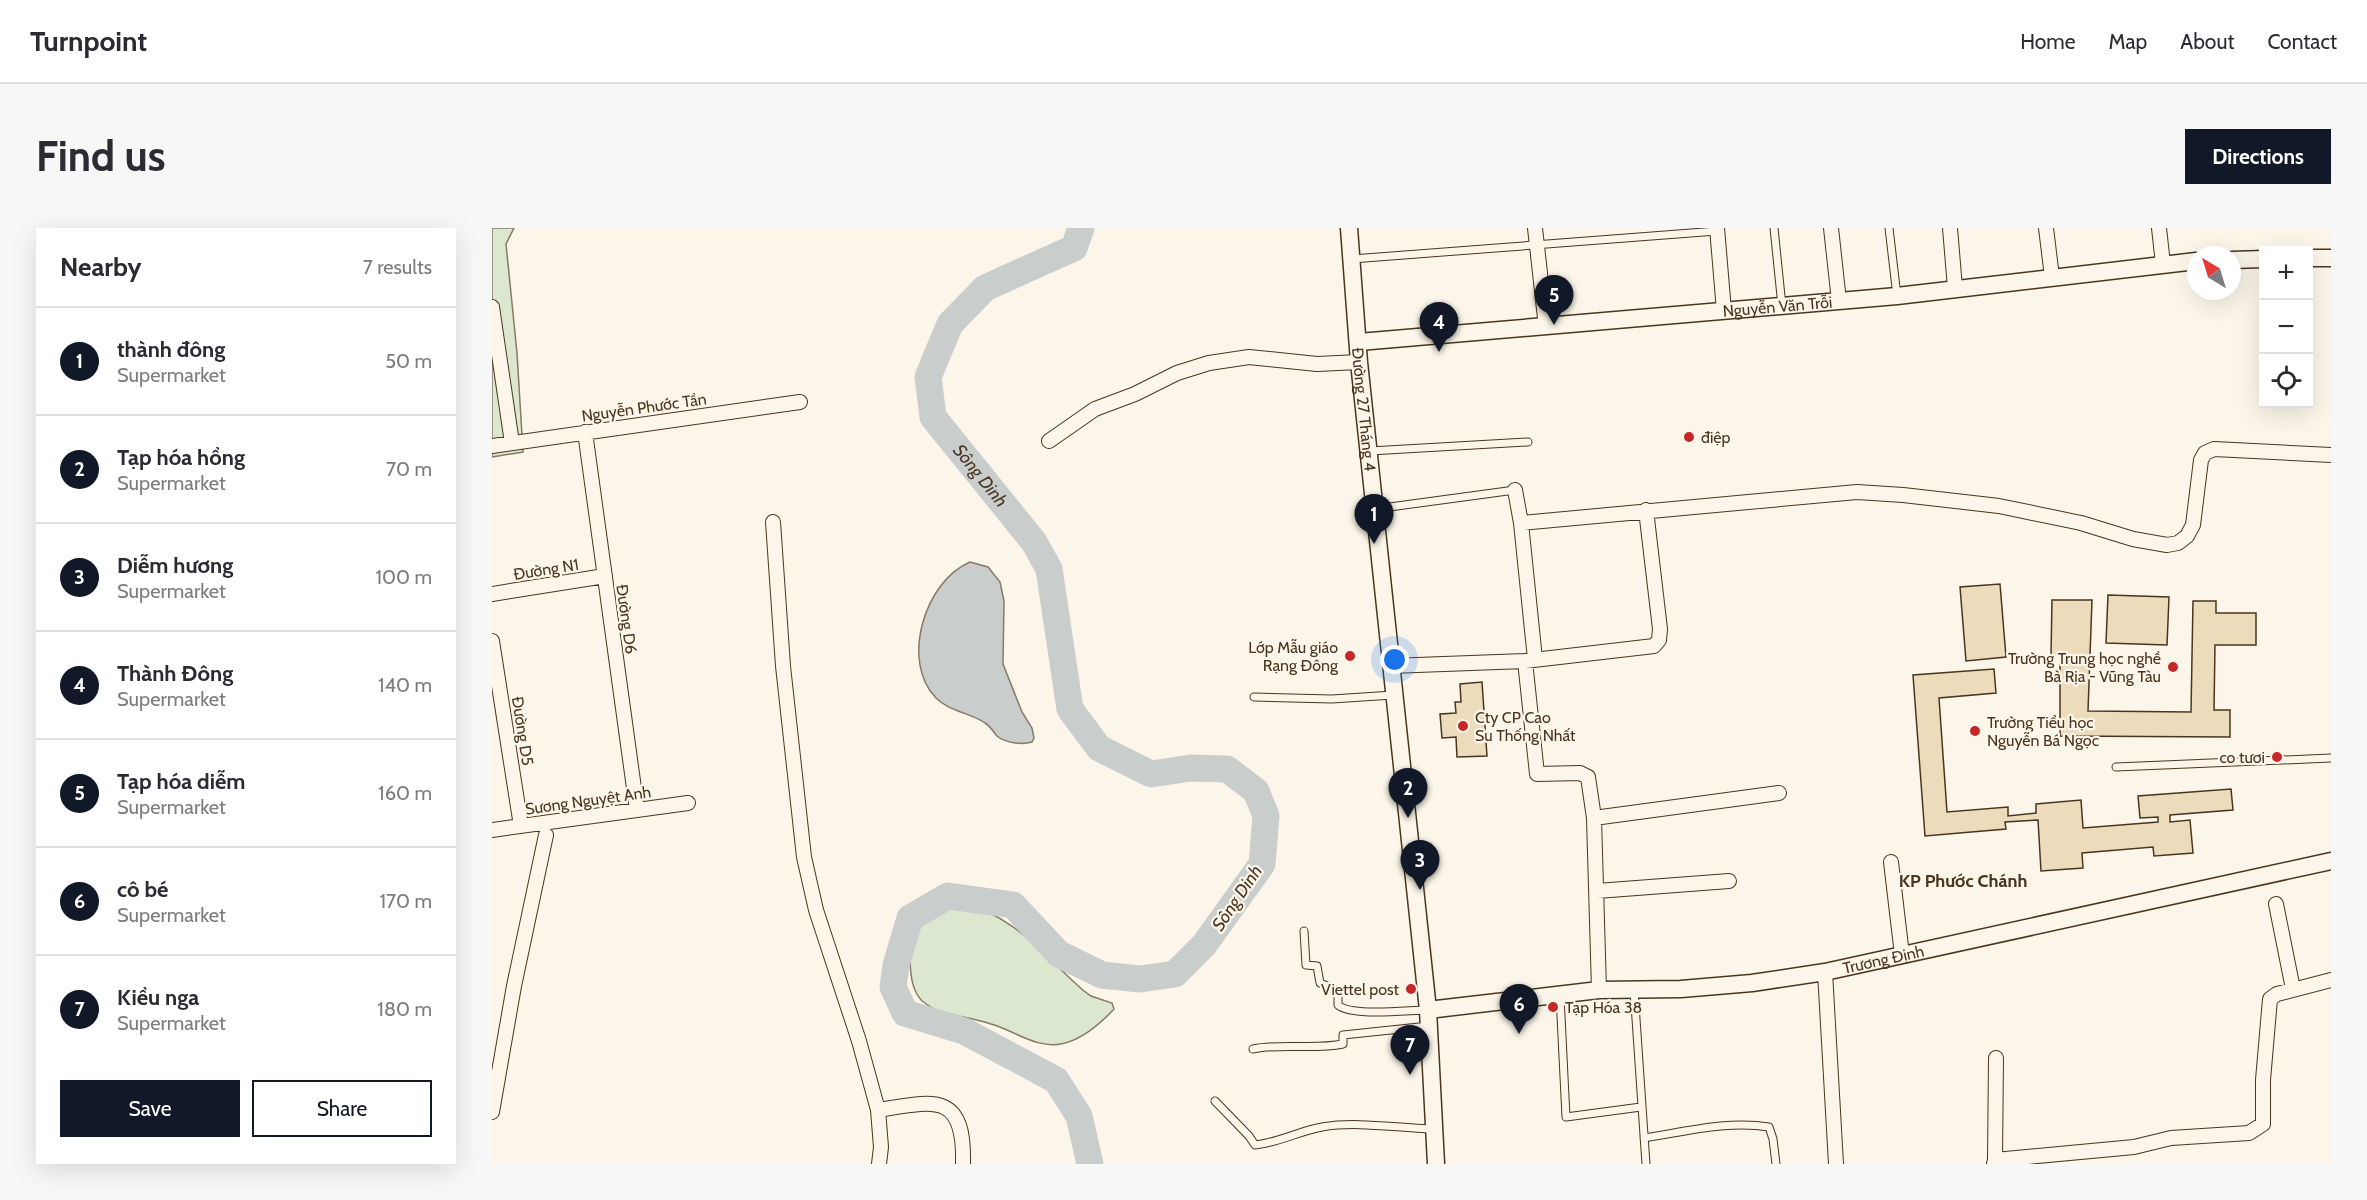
<!DOCTYPE html>
<html lang="en">
<head>
<meta charset="utf-8">
<style>
  :root { --surface:#fff; --page:#f7f7f7; --text:#2b2b33; --muted:#7c7c81; --line:#e1e1e2; --accent:#111827 }
  body { margin:0; font-family:Cabin,sans-serif; background:var(--page); color:var(--text) }
  .controls { position:absolute; right:18px; top:18px; display:grid; overflow:hidden; border-radius:0px; box-shadow:0 6px 24px #0002 }
  .controls button { width:54px; height:54px; display:grid; place-items:center; padding:0; border:0; border-bottom:2px solid var(--line); background:var(--surface); color:var(--text); font:30px sans-serif }
  .compass { position:absolute; left:1695px; top:18px; width:54px; height:54px; border-radius:50%; background:var(--surface); box-shadow:0 6px 24px #0002; rotate:322deg }
  .you { position:absolute; left:903px; top:432px; width:21px; height:21px; margin:-15px; border:4px solid #fff; border-radius:50%; background:#1a73e8; box-shadow:0 0 0 9px #1a73e833 }
  .badge { display:grid; place-items:center; width:39px; height:39px; border-radius:50%; background:var(--accent); color:#fff; font-size:20px; font-weight:700 }
  .pin { position:absolute; translate:-50% -50px; filter:drop-shadow(0 2px 3px #0008) }
  .pin::after { content:''; position:absolute; top:32px; width:21px; height:18px; background:inherit; clip-path:polygon(0 0,100% 0,50% 100%) }
  .list { margin:0; padding:0; list-style:none }
  h2 { display:flex; justify-content:space-between; align-items:center; height:78px; margin:0; padding:0 24px; font-size:26px }
  h2 small { font-size:20px; font-weight:400; color:var(--muted) }
  .list li { display:grid; grid-template-columns:39px 1fr auto; gap:18px; align-items:center; box-sizing:border-box; height:108px; padding:0 24px; border-top:2px solid var(--line) }
  .list b { display:block; font-size:22px; white-space:nowrap }
  .list p { margin:0; font-size:20px; white-space:nowrap; color:var(--muted) }
  .list em { font-size:20px; font-style:normal; color:var(--muted) }
  .actions { display:flex; gap:12px; padding:18px 24px }
  .actions a { flex:1; padding:14px 0; border:2px solid var(--accent); border-radius:0px; text-align:center; font-size:21px; color:var(--accent) }
  .actions .main { background:var(--accent); color:#fff }
  .icon { flex:none; width:33px; height:33px; fill:none; stroke:currentColor; stroke-width:2; stroke-linecap:round; stroke-linejoin:round }
  .map { position:relative; flex:none; width:1839px; height:936px; overflow:hidden; border-radius:0px }
  header { display:flex; align-items:center; gap:36px; box-sizing:border-box; height:84px; padding:0 30px; background:var(--surface); border-bottom:2px solid var(--line) }
  header strong { font-size:28px }
  nav { display:flex; gap:33px; margin-inline-start:auto; font-size:21px }
  .intro { display:flex; align-items:center; justify-content:space-between; box-sizing:border-box; height:144px; padding:0 36px }
  h1 { margin:0; font-size:42px }
  .button { padding:15px 27px; border-radius:0px; background:var(--accent); color:#fff; font-size:21px; font-weight:700 }
  main { display:flex; gap:36px; padding:0 36px }
  aside { flex:1; background:var(--surface); border-radius:0px; box-shadow:0 6px 24px #0002 }
  .map>svg:first-child { display:block }
  .green { fill:#dce7d0; stroke:#887966; stroke-width:1.5 }
  .water { fill:#c9cecd; stroke:#887966; stroke-width:1.5 }
  .lines { fill:none; stroke-linecap:round; stroke-linejoin:round }
  .river { stroke:#c9cecd; stroke-width:27 }
  .building { fill:#ecdcbc; stroke:#4a3520; stroke-width:1.5 }
  .service-casing { stroke:#4a3520; stroke-width:9 }
  .minor-casing { stroke:#4a3520; stroke-width:16 }
  .tertiary-casing { stroke:#4a3520; stroke-width:19 }
  .service { stroke:#fbf6e9; stroke-width:7 }
  .minor { stroke:#fbf6e9; stroke-width:14 }
  .tertiary { stroke:#fbf6e9; stroke-width:16 }
  .poi-dot { fill:#c62828; stroke:#fbf6e9; stroke-width:2 }
  .labels { text-anchor:middle; stroke-width:4.5; stroke-linejoin:round; paint-order:stroke }
  .street-label { font-size:16px; fill:#4a3520; stroke:#fbf6e9 }
  .poi-label { font-size:16px; fill:#4a3520; stroke:#fbf6e9; text-anchor:start }
  .water-label { font-size:18px; font-style:italic; fill:#4a3520; stroke:#fbf6e9 }
  .neighbourhood-label { font-size:18px; font-weight:bold; fill:#4a3520; stroke:#fbf6e9 }
</style>
</head>
<body>
<header>
<strong>Turnpoint</strong>
<nav><a>Home</a><a>Map</a><a>About</a><a>Contact</a></nav>
</header>
<div class="intro"><h1>Find us</h1><a class="button">Directions</a></div>
<main>
<aside>
<h2>Nearby<small>7 results</small></h2>
<ul class="list">
<li><span class="badge">1</span><div><b>thành đông</b><p>Supermarket</p></div><em>50 m</em></li>
<li><span class="badge">2</span><div><b>Tạp hóa hồng</b><p>Supermarket</p></div><em>70 m</em></li>
<li><span class="badge">3</span><div><b>Diễm hương</b><p>Supermarket</p></div><em>100 m</em></li>
<li><span class="badge">4</span><div><b>Thành Đông</b><p>Supermarket</p></div><em>140 m</em></li>
<li><span class="badge">5</span><div><b>Tạp hóa diễm</b><p>Supermarket</p></div><em>160 m</em></li>
<li><span class="badge">6</span><div><b>cô bé</b><p>Supermarket</p></div><em>170 m</em></li>
<li><span class="badge">7</span><div><b>Kiều nga</b><p>Supermarket</p></div><em>180 m</em></li>
</ul>
<div class="actions"><a class="main">Save</a><a>Share</a></div>
</aside>
<div class="map">
<svg width="1839" height="936" viewBox="0 0 1839 936">
  <rect width="100%" height="100%" fill="#fbf6e9"/>
  <path class="green" d="M0,0H22L14,16L25,125L31,224L0,229Z
    M469,676C520,684 555,731 592,763L599,768L620,775L622,781C608,796 590,812 569,816C545,821 521,802 499,796C481,790 459,788 442,781C438,779 433,775 430,773C420,762 419,749 418,735C417,727 415,719 416,712C419,687 448,677 469,676Z"/>
  <path class="water" d="M478,334L496,339L508,354L512,373L511,436L530,484L540,500L542,510L540,514C530,517 513,515 505,508C501,503 498,498 493,495C477,484 458,484 444,470C408,433 433,353 478,334Z"/>
  <g class="lines">
    <path class="river" id="s1" d="M589,0L582,20L493,60L458,96L436,149L441,189L542,314L557,341L578,481L607,520L659,546L699,540L735,541L764,563L774,588L770,636L712,717L683,746L648,751L610,747L567,726L521,677L456,668L418,690L404,737L401,759L413,785L472,803L564,852L587,888L598,936"/>
  </g>
  <path class="building" d="M1508,356L1514,429L1474,433L1468,359Z
    M1616,367L1677,369L1675,417L1614,415Z
    M1560,372H1600L1596,483L1699,484L1701,373H1724V385H1764V417H1723L1722,482H1738V509L1568,508V436H1588V427H1559Z
    M1502,441L1504,465L1447,470L1455,584L1516,579V588L1544,585V576L1589,572L1591,600L1666,594V589L1648,590L1646,568L1739,561L1741,582L1678,587V594L1698,592L1701,625L1662,628L1661,619L1590,625L1591,640L1549,643L1546,592L1513,594L1514,601L1433,608L1421,447Z
    M990,454L995,528L965,529L964,509L950,510L948,486L964,485L963,474H969L968,456Z"/>
  <g class="lines">
    <g class="service-casing">
      <path id="service" d="M1282,0L1290,78
        M1397,0L1405,68
        M860,31L1225,3
        M878,223L1036,214
        M883,281L1023,262
        M762,469L840,471L901,467
        M1624,539L1839,530
        M812,703L814,737L825,738L828,755L842,761L846,768V777C859,789 917,782 936,782
        M1142,762L1154,936
        M1068,768L1074,889L1149,879
        M761,821C791,815 821,822 851,816V807L937,798
        M723,873L757,908L763,917C786,915 807,903 830,899C866,893 903,900 940,901
        M1152,910C1192,904 1236,892 1277,899L1281,911L1284,936"/>
    </g>
    <g class="minor-casing">
      <path id="minor" d="M1043,0L1054,99
        M1225,0L1232,83
        M1339,0L1347,73
        M1458,0L1463,60
        M1554,0L1560,49
        M1667,0L1671,36
        M0,79L20,215
        M93,204L145,582
        M557,213L603,181L643,166L685,145L717,135L757,129L825,136L867,134
        M0,218L308,174
        M1023,262L1029,295L1365,264L1411,267L1507,278L1589,295L1641,311L1675,317L1686,315L1695,308L1701,297L1709,232L1713,225L1722,221L1839,227
        M281,294L291,438L312,629L324,682L367,813L386,882L389,919L387,936
        M1029,295L1043,431
        M0,366L113,348
        M0,413L29,598
        M1033,433L1045,546L1088,545L1096,549L1102,590L1107,762
        M898,438L1033,433L1162,418L1167,412L1168,401L1154,282
        M1102,590L1287,565
        M0,602L196,575
        M1399,634L1410,727
        M1105,663L1237,653
        M1784,676L1801,761
        M1333,744L1344,936
        M386,882C442,873 473,863 471,936
        M0,884L22,758L54,607
        M1503,932L1504,830
        M1502,936L1503,932L1642,919L1679,910L1757,905L1771,896V852L1778,771L1785,766L1839,752"/>
    </g>
    <g class="tertiary-casing">
      <g id="tertiary">
        <path id="s2" d="M857,0L867,134L936,782L944,936"/>
        <path d="M1816,30H1839"/>
        <path d="M1740,32L1772,31"/>
        <path id="s3" d="M867,114L1405,68L1704,33"/>
        <path id="s4" d="M936,782L1107,762L1189,761L1260,755L1333,744L1839,633"/>
      </g>
    </g>
    <use href="#service" class="service"/>
    <use href="#minor" class="minor"/>
    <use href="#tertiary" class="tertiary"/>
  </g>
  <g class="poi-dot">
    <circle cx="1197" cy="209" r="6"/>
    <circle cx="858" cy="428" r="6"/>
    <circle cx="1681" cy="439" r="6"/>
    <circle cx="971" cy="498" r="6"/>
    <circle cx="1483" cy="503" r="6"/>
    <circle cx="1785" cy="529" r="6"/>
    <circle cx="919" cy="761" r="6"/>
    <circle cx="1061" cy="779" r="6"/>
  </g>
  <g class="labels">
    <g class="street-label">
      <text dy="6" stroke="none"><textPath href="#s3" startOffset="420">Nguyễn Văn Trỗi</textPath></text>
      <text transform="translate(152 179) rotate(-8)" y="6">Nguyễn Phước Tần</text>
      <text dy="6" stroke="none"><textPath href="#s2" startOffset="182">Đường 27 Tháng 4</textPath></text>
      <text transform="translate(54 341) rotate(-9)" y="6">Đường N1</text>
      <text transform="translate(135 391) rotate(82)" y="6">Đường D6</text>
      <text transform="translate(31 503) rotate(81)" y="6">Đường D5</text>
      <text transform="translate(96 572) rotate(-8)" y="6">Sương Nguyệt Anh</text>
      <text dy="6" stroke="none"><textPath href="#s4" startOffset="459">Trương Định</textPath></text>
    </g>
    <g class="poi-label">
      <text x="1209" y="215">điệp</text>
      <text x="846" y="425" text-anchor="end">Lớp Mẫu giáo<tspan x="846" dy="18">Rạng Đông</tspan></text>
      <text x="1669" y="436" text-anchor="end">Trường Trung học nghề<tspan x="1669" dy="18">Bà Rịa - Vũng Tàu</tspan></text>
      <text x="983" y="495">Cty CP Cao<tspan x="983" dy="18">Su Thống Nhất</tspan></text>
      <text x="1495" y="500">Trường Tiểu học<tspan x="1495" dy="18">Nguyễn Bá Ngọc</tspan></text>
      <text x="1773" y="535" text-anchor="end">co tươi</text>
      <text x="907" y="767" text-anchor="end">Viettel post</text>
      <text x="1073" y="785">Tạp Hóa 38</text>
    </g>
    <g class="water-label">
      <text dy="6" stroke="none"><textPath href="#s1" startOffset="342">Sông Dinh</textPath></text>
      <text transform="translate(745 670) rotate(-56)" y="6">Sông Dinh</text>
    </g>
    <g class="neighbourhood-label">
      <text x="1471" y="659">KP Phước Chánh</text>
    </g>
  </g>
</svg>
<div class="controls">
<button>+</button>
<button>−</button>
<button><svg class="icon" aria-label="locate" viewBox="0 0 24 24"><circle cx="12" cy="12" r="6"/><path d="M12 2v4M12 18v4M2 12h4M18 12h4"/></svg></button>
</div>
<svg class="compass" viewBox="-18 -18 36 36"><path d="M0-13l5 13h-10z" fill="#e53935"/><path d="M0 13l5-13h-10z" fill="#7c7c81"/></svg>
<div class="you"></div>
<div class="pin badge" style="left:882px;top:316px">1</div>
<div class="pin badge" style="left:916px;top:590px">2</div>
<div class="pin badge" style="left:928px;top:662px">3</div>
<div class="pin badge" style="left:947px;top:124px">4</div>
<div class="pin badge" style="left:1062px;top:97px">5</div>
<div class="pin badge" style="left:1027px;top:806px">6</div>
<div class="pin badge" style="left:918px;top:847px">7</div>
</div>
</main>
</body>
</html>
